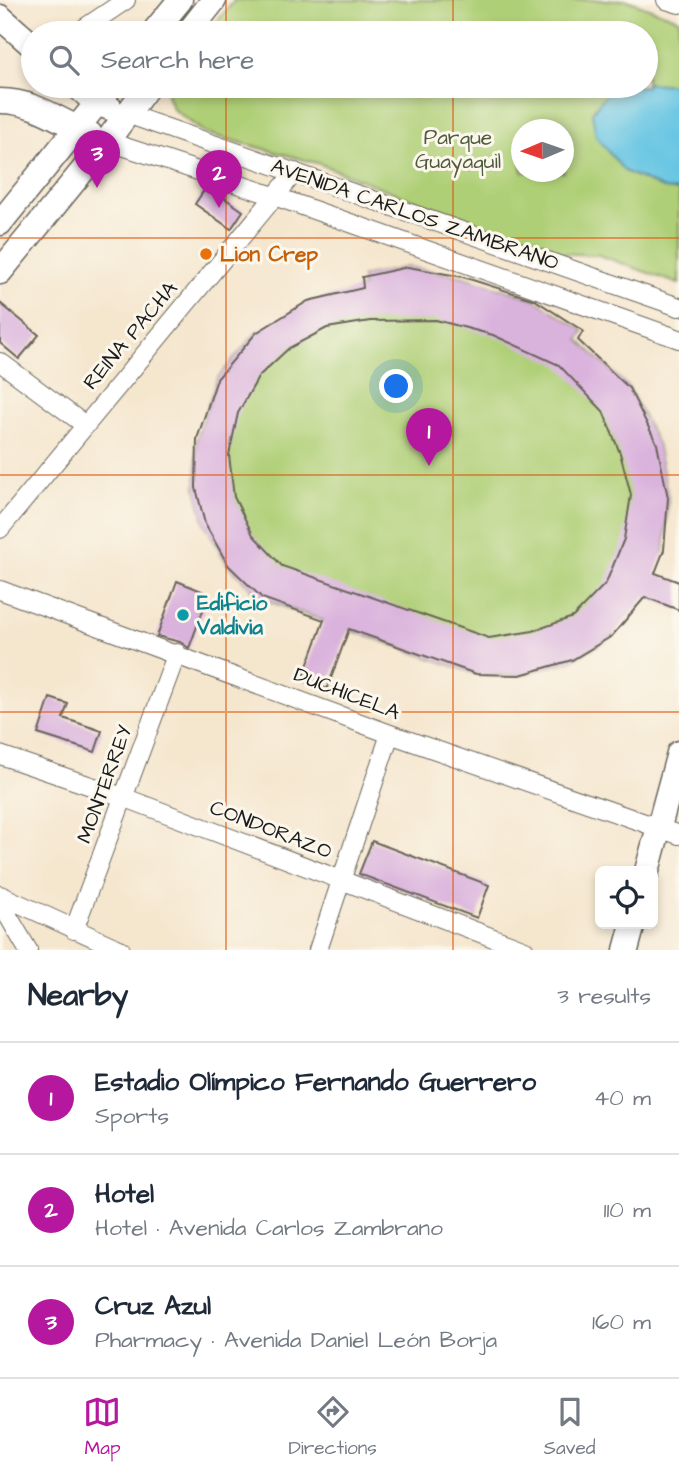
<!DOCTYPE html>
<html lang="en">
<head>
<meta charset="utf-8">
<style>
  :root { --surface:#fff; --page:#f6f6f7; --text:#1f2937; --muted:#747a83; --line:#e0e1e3; --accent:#b5179e }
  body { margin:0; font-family:"Architects Daughter",sans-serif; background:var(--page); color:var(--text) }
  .controls { position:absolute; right:21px; bottom:21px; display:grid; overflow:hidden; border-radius:10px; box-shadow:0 4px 10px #0003 }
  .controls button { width:63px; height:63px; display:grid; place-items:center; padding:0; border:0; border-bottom:2px solid var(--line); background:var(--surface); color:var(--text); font:35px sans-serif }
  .compass { position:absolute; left:511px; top:119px; width:63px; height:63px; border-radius:50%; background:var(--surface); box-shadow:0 4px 10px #0003; rotate:268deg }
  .you { position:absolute; left:397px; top:387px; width:24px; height:24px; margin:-18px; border:5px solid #fff; border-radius:50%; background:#1a73e8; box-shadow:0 0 0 10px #1a73e833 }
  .badge { display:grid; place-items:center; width:46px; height:46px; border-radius:50%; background:var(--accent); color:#fff; font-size:23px; font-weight:700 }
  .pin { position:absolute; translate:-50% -58px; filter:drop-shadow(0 2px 4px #0008) }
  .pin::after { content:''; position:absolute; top:37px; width:24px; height:21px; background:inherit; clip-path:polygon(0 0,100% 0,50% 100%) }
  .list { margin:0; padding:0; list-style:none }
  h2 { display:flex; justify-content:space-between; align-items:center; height:91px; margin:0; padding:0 28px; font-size:30px }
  h2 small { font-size:23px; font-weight:400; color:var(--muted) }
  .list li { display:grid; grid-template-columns:46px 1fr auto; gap:21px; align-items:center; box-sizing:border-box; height:112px; padding:0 28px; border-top:2px solid var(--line) }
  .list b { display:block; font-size:26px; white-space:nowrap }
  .list p { margin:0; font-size:23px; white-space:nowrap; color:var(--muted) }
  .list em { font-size:23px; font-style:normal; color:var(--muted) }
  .icon { flex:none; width:38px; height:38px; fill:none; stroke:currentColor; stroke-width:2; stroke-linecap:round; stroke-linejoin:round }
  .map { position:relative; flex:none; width:679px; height:950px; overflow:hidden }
  .search { position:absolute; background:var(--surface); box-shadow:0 4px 10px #0003; left:21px; right:21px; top:21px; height:77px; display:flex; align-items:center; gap:18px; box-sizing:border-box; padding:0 24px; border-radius:38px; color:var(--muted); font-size:26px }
  .sheet { height:427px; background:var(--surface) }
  nav { display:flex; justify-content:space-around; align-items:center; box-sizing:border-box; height:98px; border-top:2px solid var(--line); background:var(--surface); font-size:19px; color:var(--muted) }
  nav a { display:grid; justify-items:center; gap:4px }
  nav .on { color:var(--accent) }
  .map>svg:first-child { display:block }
  .green { fill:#afcf76; stroke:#667649; stroke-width:2; fill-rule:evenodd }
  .water { fill:#64c4e3; stroke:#407080; stroke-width:2 }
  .building { fill:#dab3dd; fill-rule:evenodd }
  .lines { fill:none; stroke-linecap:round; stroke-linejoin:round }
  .street-casing { stroke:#68635a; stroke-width:20 }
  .secondary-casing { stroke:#68635a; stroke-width:27 }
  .street { stroke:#fff; stroke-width:18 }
  .secondary { stroke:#fff; stroke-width:24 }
  .grid { fill:none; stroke:#de560d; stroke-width:2; stroke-opacity:0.55 }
  .food-dot { fill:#e8710a; stroke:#fbf7ec; stroke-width:2.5 }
  .culture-dot { fill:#0f9aa8; stroke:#fbf7ec; stroke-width:2.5 }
  .labels { text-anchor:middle; stroke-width:6; stroke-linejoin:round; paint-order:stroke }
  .park-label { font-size:21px; fill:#4f5b3c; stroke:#fbf7ec }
  .street-label { font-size:21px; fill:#1c1c1c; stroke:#fbf7ec }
  .food-label { font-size:21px; font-weight:bold; fill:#c56008; stroke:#fbf7ec; text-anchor:start }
  .culture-label { font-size:21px; font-weight:bold; fill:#0d838f; stroke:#fbf7ec; text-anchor:start }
</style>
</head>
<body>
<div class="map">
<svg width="679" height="950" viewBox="0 0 679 950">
  <rect width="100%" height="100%" fill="#fbf7ec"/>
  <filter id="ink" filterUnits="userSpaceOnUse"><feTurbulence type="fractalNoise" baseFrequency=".0143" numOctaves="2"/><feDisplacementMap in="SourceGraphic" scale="14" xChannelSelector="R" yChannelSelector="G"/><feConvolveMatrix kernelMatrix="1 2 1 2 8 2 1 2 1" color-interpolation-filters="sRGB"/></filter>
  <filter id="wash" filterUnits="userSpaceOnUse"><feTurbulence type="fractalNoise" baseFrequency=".00686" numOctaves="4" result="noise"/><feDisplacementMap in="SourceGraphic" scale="28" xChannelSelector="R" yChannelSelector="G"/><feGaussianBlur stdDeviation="1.57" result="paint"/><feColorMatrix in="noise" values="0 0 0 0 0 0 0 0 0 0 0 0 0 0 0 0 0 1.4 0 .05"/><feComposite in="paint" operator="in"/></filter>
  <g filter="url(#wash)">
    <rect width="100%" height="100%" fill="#f5e6ce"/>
    <path class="green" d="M235,0H627L679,19V284L599,255L551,253L320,164L205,133L173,109L167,95L168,86H646V33H207ZM522,130H564V172H522Z
      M408,267L463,277L533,299L583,331L578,340L629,388L657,444L668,498L664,550L612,636L572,660L520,675L476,674L262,599L228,565L205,524L196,488L197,439L217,379L256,333L363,288L362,277Z"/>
    <path class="water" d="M646,83L679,85V191L664,189L624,171L596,136L592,113C608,87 616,86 646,86Z"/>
    <g id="blocks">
      <path class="building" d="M207,186L243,211L231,229L195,204Z
        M408,267L463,277L535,300L583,331L578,340L629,388L657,444L668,498L664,550L655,573L679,582V610L645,597L612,636L572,660L520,675L476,674L349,629L327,689L302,680L324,620L262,598L228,565L205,524L196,488L197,439L217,379L256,333L308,301L363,288L362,277ZM436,320L493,335L559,365L603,411L620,453L631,495L624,539L606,583L573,617L533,631L489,638L282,566L253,535L234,497L229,455L238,413L259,376L289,348L327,328L370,321Z
        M0,303L39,335L19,359L0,343Z
        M177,581L209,594L189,648L180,642L157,636Z
        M50,698L68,704L63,718L102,731L95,752L38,734Z
        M372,841L489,885L477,918L359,874Z"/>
    </g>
  </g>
  <g filter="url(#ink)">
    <use href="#blocks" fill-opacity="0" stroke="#68635a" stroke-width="2"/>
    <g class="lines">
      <g class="street-casing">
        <path id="street" d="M666,0L679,4
          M77,33L126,0
          M127,114L679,307
          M107,141L274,196L679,339
          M0,362L85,425
          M0,529L295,172
          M0,590L390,734L679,835
          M0,755L123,797L525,950
          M0,895L121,950
          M0,902L28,950
          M74,930L177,653
          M318,950L390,734"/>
      </g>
      <g class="secondary-casing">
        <path id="secondary" d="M0,17L33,46
          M153,33L180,0
          M188,33L214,0
          M77,86L96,103L110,108
          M0,101C35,101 59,121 90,134
          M0,223L111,86
          M0,272L107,141L148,86
          M647,871L679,753
          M626,950L633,924"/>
      </g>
      <use href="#street" class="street"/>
      <use href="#secondary" class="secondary"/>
    </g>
  </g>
  <path class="grid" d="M226,0V33M453,0V33M226,86V950M453,86V950M0,238H679M0,475H679M0,712H679"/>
  <circle class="food-dot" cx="206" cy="254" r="7"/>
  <circle class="culture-dot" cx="183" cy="615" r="7"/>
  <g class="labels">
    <g class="park-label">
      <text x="458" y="144">Parque<tspan x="458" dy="24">Guayaquil</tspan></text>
    </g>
    <g class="street-label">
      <text transform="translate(415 214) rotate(19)" y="7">AVENIDA CARLOS ZAMBRANO</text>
      <text transform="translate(130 335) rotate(-50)" y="7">REINA PACHA</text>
      <text transform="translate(347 693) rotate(21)" y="7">DUCHICELA</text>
      <text transform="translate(104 784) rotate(-70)" y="7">MONTERREY</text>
      <text transform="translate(271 829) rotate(21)" y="7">CONDORAZO</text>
    </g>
    <g class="food-label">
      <text x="220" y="261">Lion Crep</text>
    </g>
    <g class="culture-label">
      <text x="197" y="610">Edificio<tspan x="197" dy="24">Valdivia</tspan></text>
    </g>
  </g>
</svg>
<div class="controls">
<button><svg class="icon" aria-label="locate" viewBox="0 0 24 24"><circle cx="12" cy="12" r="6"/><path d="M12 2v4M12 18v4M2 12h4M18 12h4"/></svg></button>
</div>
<svg class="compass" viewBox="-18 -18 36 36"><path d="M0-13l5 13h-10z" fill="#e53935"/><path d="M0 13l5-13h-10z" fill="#747a83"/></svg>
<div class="you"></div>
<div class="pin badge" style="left:429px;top:466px">1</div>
<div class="pin badge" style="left:219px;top:208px">2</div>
<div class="pin badge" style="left:97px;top:188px">3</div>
<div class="search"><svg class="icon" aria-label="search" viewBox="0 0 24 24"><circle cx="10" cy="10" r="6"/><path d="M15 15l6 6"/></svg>Search here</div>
</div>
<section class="sheet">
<h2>Nearby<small>3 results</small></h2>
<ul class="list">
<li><span class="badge">1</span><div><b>Estadio Olímpico Fernando Guerrero</b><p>Sports</p></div><em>40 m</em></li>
<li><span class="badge">2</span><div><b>Hotel</b><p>Hotel · Avenida Carlos Zambrano</p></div><em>110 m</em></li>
<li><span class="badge">3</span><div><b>Cruz Azul</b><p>Pharmacy · Avenida Daniel León Borja</p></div><em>160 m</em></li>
</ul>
</section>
<nav>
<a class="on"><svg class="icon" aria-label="map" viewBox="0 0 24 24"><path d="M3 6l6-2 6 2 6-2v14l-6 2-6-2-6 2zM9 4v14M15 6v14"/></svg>Map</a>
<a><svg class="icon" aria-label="directions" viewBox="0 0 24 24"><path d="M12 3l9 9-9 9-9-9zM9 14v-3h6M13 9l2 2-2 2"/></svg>Directions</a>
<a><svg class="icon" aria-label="saved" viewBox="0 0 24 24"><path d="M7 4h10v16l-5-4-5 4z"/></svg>Saved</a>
</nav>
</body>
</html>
